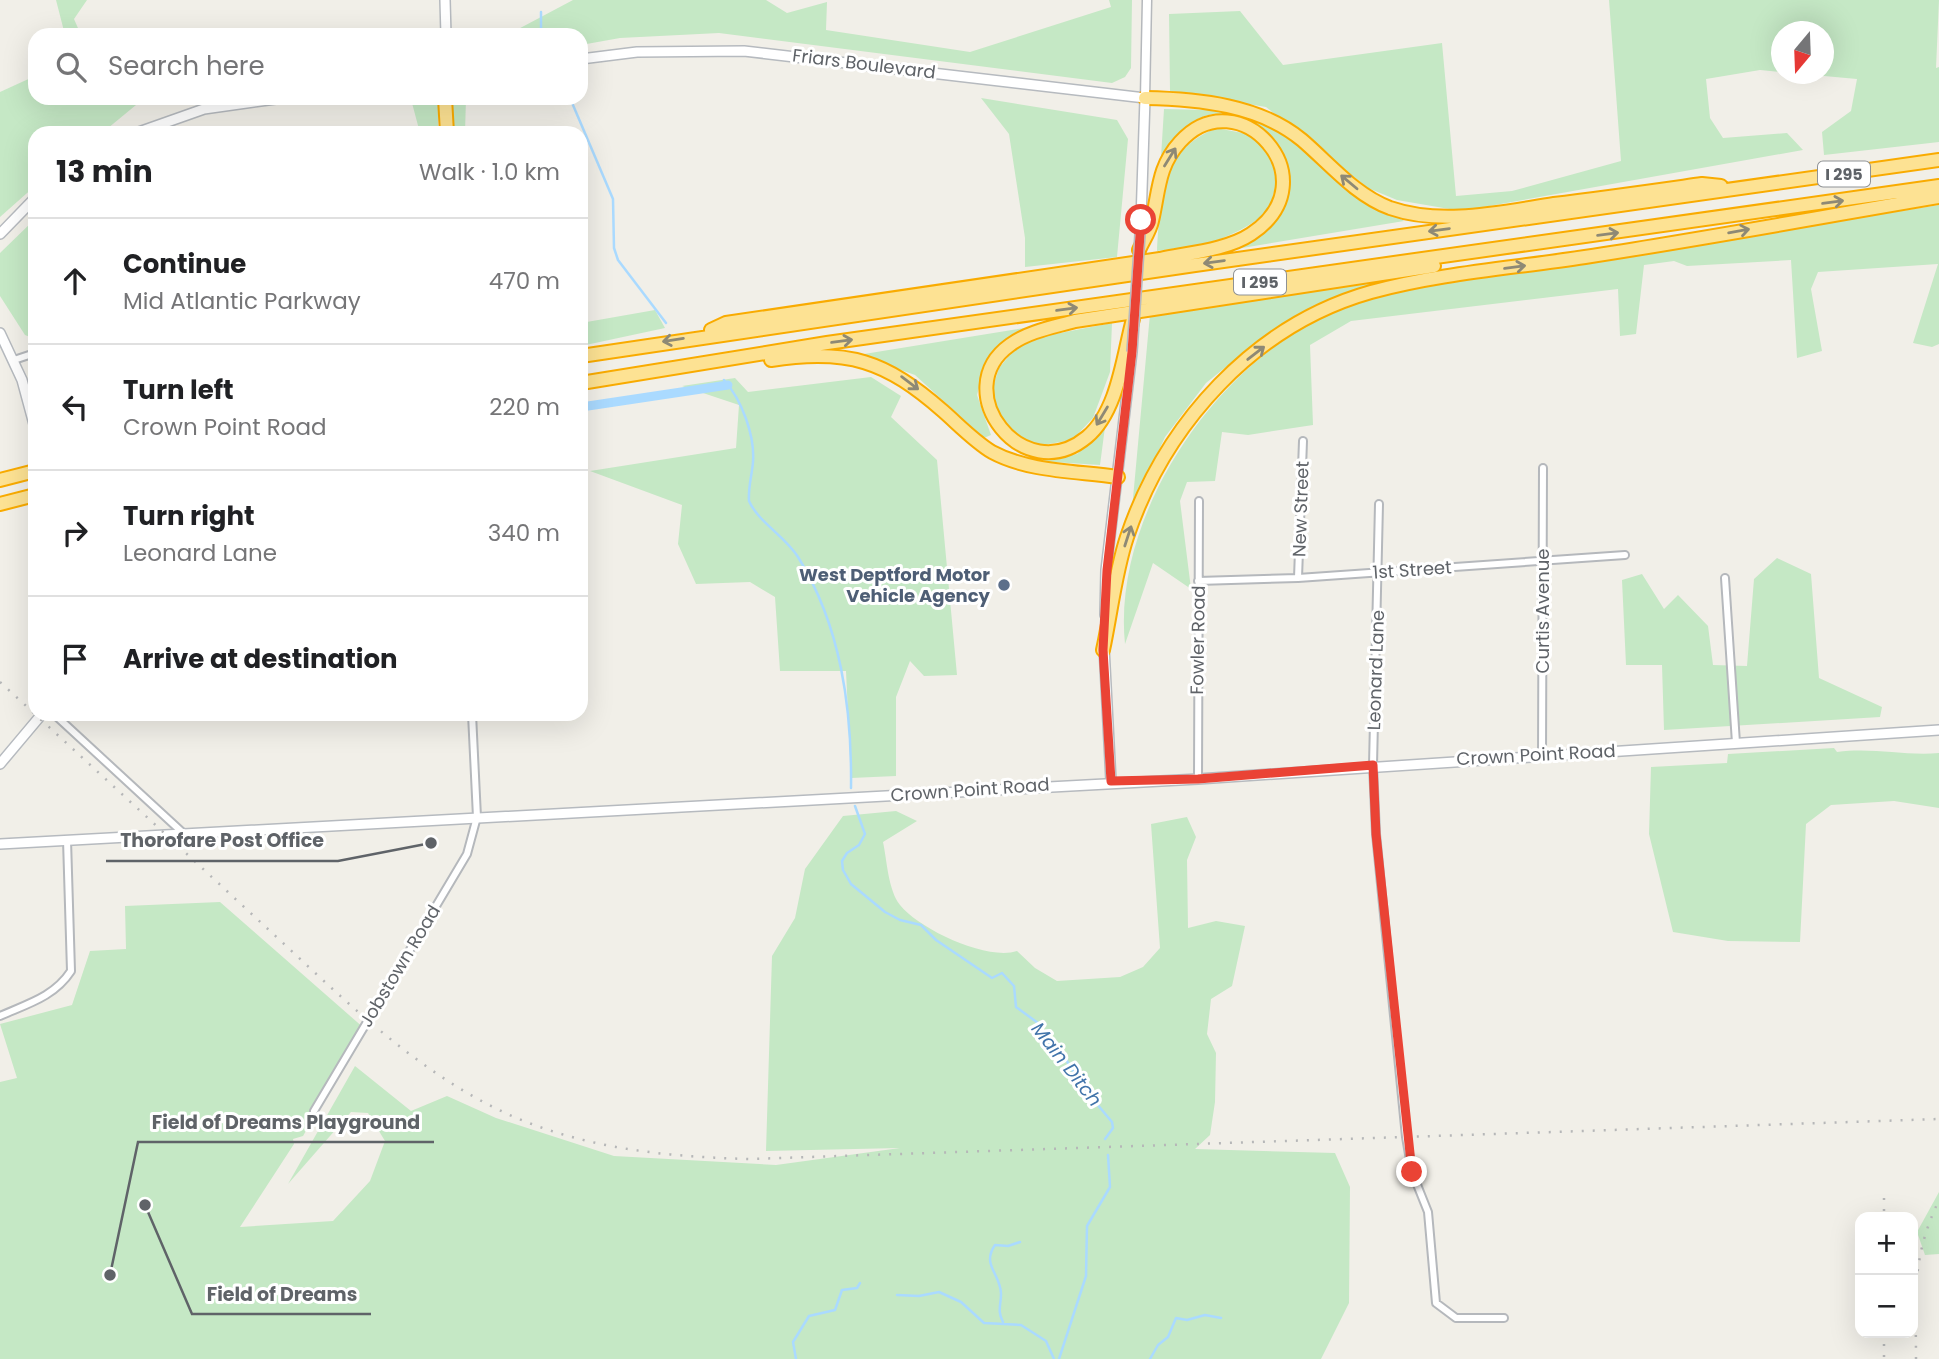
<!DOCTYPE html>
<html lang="en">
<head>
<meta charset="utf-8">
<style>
  :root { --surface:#fff; --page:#f6f6f6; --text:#202124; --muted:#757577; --line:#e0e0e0 }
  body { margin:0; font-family:Poppins,sans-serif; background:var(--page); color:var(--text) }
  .controls { position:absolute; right:21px; bottom:21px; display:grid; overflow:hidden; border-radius:14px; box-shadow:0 7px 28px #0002 }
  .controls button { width:63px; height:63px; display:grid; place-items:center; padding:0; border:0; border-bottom:2px solid var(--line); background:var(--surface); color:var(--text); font:35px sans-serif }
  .compass { position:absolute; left:1771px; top:21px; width:63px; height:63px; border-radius:50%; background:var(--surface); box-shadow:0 7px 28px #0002; rotate:199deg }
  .stop { position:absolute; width:21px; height:21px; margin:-16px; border:5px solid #ea4335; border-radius:50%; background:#fff }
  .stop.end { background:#ea4335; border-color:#fff; box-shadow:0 2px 7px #0008 }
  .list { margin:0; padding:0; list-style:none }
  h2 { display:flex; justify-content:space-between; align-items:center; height:91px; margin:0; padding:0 28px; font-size:30px }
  h2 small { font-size:23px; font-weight:400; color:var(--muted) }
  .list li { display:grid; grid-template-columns:46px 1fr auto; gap:21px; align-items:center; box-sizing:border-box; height:126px; padding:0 28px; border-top:2px solid var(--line) }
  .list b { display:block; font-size:26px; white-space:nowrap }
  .list p { margin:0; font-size:23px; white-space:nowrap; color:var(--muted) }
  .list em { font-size:23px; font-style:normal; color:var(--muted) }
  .icon { flex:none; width:38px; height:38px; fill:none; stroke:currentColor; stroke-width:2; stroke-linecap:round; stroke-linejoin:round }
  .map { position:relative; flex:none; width:1939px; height:1359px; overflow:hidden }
  .search { position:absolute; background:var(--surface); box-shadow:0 7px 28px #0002; left:28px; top:28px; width:560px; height:77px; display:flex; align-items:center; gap:18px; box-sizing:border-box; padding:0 24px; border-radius:21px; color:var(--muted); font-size:26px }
  .panel { position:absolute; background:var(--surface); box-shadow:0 7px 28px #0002; left:28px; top:126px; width:560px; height:595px; border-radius:21px }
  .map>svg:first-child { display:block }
  .green { fill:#c5e8c5 }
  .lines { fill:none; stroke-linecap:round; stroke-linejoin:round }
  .stream { stroke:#aadaff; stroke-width:2.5 }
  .canal { stroke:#aadaff; stroke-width:9 }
  .minor-casing { stroke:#b5b8bc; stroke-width:10 }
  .tertiary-casing { stroke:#b5b8bc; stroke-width:11 }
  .secondary-casing { stroke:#b6babf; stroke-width:12 }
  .motorway-casing { stroke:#f9ab00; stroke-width:16 }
  .minor { stroke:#fff; stroke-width:6 }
  .tertiary { stroke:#fff; stroke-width:8 }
  .secondary { stroke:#fff; stroke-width:9 }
  .motorway { stroke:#fde293; stroke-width:12 }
  .rail { stroke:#b6b7b8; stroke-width:2.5; stroke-dasharray:2 9; stroke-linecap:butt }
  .secondary-bridge-casing { stroke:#b6babf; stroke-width:12; stroke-linecap:butt }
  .secondary-bridge { stroke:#fff; stroke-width:9 }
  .oneway { stroke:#8e8975 }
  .route { stroke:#ea4335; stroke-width:9 }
  .service-dot { fill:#5c6f8a; stroke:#fff; stroke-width:2.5 }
  .labels { text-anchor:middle; stroke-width:6; stroke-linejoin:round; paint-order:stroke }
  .shield { fill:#fff; stroke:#8f9295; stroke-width:2 }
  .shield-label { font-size:16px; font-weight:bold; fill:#5f6368 }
  .street-label { font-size:18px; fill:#5f6368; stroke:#fff }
  .service-label { font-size:18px; font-weight:bold; fill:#4e5e75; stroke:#fff; text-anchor:end }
  .water-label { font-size:19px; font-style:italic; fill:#4174aa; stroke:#fff }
  .leader { fill:none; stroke:#5f6368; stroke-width:2.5 }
  .callout-dot { fill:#5f6368; stroke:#fff; stroke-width:2.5 }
  .callout-label { font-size:19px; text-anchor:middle; font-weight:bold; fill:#5f6368; stroke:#fff; stroke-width:6; stroke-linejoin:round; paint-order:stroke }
</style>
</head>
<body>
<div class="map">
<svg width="1939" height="1359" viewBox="0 0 1939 1359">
  <rect width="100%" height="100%" fill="#f1efe8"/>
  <path class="green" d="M56,0H87L74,19L81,35H65Z
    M573,0H766L787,13L827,2L826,30L970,52L1111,7L1109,0H1132L1131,68L1125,77L1112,83L719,33L620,38L581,45V35H507Z
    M1609,0H1939L1936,68L1939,67V142L1824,155L1822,132L1851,111L1857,79L1802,74H1824V32H1782L1781,72L1760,70L1706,79L1710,118L1723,138L1787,133L1803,150L1461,211L1397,200L1368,188L1266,107L1170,91L1169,14L1240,11L1283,65L1442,43L1456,196L1512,191L1621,161Z
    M35,76V98H169L136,105L102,133H35V186L0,217V92Z
    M452,98H466L465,133H452Z
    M981,98L1117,120L1128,139L1117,257L1025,267V238L1009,134Z
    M412,103L438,104V133H420Z
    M1164,109L1207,110L1250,116L1291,139L1344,186L1404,221L1236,249C1253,238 1276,227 1284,207C1301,166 1275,128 1234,119C1228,117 1219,113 1213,114C1188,118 1174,139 1161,157Z
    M1216,128L1248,134L1272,153L1276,183L1269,212C1224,243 1209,244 1157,251C1161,196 1158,153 1216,128Z
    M1939,205V344L1932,347L1913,343L1938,264L1818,272L1811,289L1822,351L1797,358L1791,260L1687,266L1674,261L1644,265L1636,334L1620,336L1618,289L1351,321L1310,345L1313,425L1248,435L1222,432L1215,481L1187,482L1180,501L1191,589L1153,563L1125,644C1112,517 1213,368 1327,315C1347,306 1371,300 1392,292Z
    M35,219V339L25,335L0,296V253Z
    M1382,282L1318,305L1252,346L1206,383L1165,437L1132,509L1150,314Z
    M655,310L665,328L581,346V323Z
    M1112,323L1110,372L1093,418L1072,440L1037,446L1016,436L998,419L990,396L999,368L1013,351L1034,338Z
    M1024,328L985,365L977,395L991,435L984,438L915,375L858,355Z
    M871,377L901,396L891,417L937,460L957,675L924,676L910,661L896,697V776L851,778L846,671H780L775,597L750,582L696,584L678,544L682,505L590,471L736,448L739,405L682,386L735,378L748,392Z
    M1105,427L1100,465L1037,461L1077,454Z
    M1777,558L1811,574L1819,678L1882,707L1880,717L1664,730L1662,665H1626L1622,580L1642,574L1664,609L1678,595L1708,626L1713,665L1747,666L1754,579Z
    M1834,748L1837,752C1872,747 1904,756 1939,753V808L1894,801L1831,805L1806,824L1800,942L1728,941L1673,932L1649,834L1651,767L1727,763L1728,754Z
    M896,811L917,821L883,842C887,860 888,890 900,905C919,929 987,961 1017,951L1035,968L1057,981L1120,977L1143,967L1160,948L1151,824L1187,817L1196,837L1187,860L1188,928L1216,921L1245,926L1232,986L1211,999L1207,1034L1216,1053L1215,1102L1210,1135L1195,1149L1335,1153L1350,1187L1349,1303L1321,1359H0V1082L17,1078L0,1024L72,1005L90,951L126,949L125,906L220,902L365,1029L303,1136L293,1139L294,1144L240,1227L333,1221L370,1181L385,1141L368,1113L351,1112L288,1184L355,1066L411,1111L447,1096L496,1118L614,1156L776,1165L900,1148L766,1151L772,956L795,918L805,869L843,816Z
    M1939,1192V1254L1925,1255L1917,1232Z"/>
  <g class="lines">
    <path class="stream" d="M541,12V35
      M570,98L613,199L614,248L618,260L666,323
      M724,380C742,400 755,436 753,462C752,475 748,487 749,501C759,523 785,536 798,557C841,626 852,708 851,788
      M855,806L865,834L859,845L847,853L842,861L843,870L851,884L885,912L900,920L921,925L936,940L992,978L1002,973L1014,986L1016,1007L1038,1023L1051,1046L1064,1056L1081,1085L1112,1122L1113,1128L1105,1139
      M897,1295L919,1296L939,1292L961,1302L984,1323L1021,1325L1046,1341L1054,1359
      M1003,1322C997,1311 1001,1305 1001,1294C1001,1274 981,1265 995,1245L1008,1246L1020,1242
      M796,1359L793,1342L809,1316L835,1310L842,1290L857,1288L860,1283
      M1059,1359L1086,1276L1087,1226L1110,1187L1108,1155
      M1150,1359L1158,1345L1168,1337L1176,1318L1187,1320L1205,1315L1221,1318"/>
    <path class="canal" d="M588,406L728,385"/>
    <g class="minor-casing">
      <path id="minor" d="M14,360L35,353
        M1379,504L1373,765L1376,834L1406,1137L1412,1172L1428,1212L1436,1303L1456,1318H1504
        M1298,578L1303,441
        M1725,578L1736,743
        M1198,581L1298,578L1625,555
        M54,714L183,833
        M225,714H255
        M1542,755L1543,468
        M1198,779L1199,501
        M0,1016C27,1004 54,997 71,971L67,840
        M314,1111L467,854L477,817L472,714"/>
    </g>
    <g class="tertiary-casing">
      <path id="tertiary" d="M1145,98L1147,0"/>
    </g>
    <g class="secondary-casing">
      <path id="secondary" d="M445,0L446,35
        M581,59L637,52L744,51L1145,98L1141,220
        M136,133L204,109L283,98
        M0,234L35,198
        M0,333L22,380L35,428
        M1105,615L1106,570L1132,352
        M1104,647L1111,781
        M0,764L42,714
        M0,844L1198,779L1939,730"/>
    </g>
    <g class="motorway-casing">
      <path id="motorway" d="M445,98L447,133
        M1145,98C1199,99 1260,105 1302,140C1330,164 1355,195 1390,208C1442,226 1501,212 1554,204C1603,198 1652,191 1702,184L1721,186
        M1133,319C1123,356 1118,411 1087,437C1023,490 947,390 1010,345C1029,331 1054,327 1075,321L1434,266
        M711,330L726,323L1160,259C1188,253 1227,250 1251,234C1333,180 1238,77 1180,142C1158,166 1159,191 1152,221C1150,231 1143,241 1139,250
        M581,356L1195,265L1939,160
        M771,360C848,348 886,361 943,411C959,425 974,441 992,452C1029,472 1077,471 1118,477
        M581,383L827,343L1939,186
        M0,480L35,471
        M0,504L35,495
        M1103,650C1111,613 1115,573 1127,537C1165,424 1254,325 1371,292C1441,273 1514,268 1585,257C1703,239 1821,217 1939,197"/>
    </g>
    <use href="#minor" class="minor"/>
    <use href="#tertiary" class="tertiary"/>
    <use href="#secondary" class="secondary"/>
    <use href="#motorway" class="motorway"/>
    <path class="rail" d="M0,682C86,761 172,840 257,919C336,991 413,1072 512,1116C587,1149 669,1157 750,1159L1939,1119
      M1884,1198V1217
      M1884,1333V1359
      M1916,1359C1916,1296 1911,1259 1939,1200"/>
    <g class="secondary-bridge-casing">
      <path id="secondary-bridge" d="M1132,352L1141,220"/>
    </g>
    <use href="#secondary-bridge" class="secondary-bridge"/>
  </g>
  <defs><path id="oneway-shaft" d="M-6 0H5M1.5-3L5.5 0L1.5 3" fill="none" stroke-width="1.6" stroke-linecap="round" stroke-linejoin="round" transform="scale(1.75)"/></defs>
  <g class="oneway">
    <use href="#oneway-shaft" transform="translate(1170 157) rotate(-58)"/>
    <use href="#oneway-shaft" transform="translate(1349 182) rotate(-140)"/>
    <use href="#oneway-shaft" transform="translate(1833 202) rotate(-8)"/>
    <use href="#oneway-shaft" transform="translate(1439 230) rotate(172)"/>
    <use href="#oneway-shaft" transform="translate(1739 231) rotate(-10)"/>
    <use href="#oneway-shaft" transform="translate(1608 234) rotate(-7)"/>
    <use href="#oneway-shaft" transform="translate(1214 262) rotate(172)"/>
    <use href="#oneway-shaft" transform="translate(1515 267) rotate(-8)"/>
    <use href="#oneway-shaft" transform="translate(1067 309) rotate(-8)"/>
    <use href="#oneway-shaft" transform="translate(673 340) rotate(171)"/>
    <use href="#oneway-shaft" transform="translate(842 341) rotate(-8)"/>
    <use href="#oneway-shaft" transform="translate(1256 353) rotate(-38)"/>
    <use href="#oneway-shaft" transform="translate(910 383) rotate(37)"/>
    <use href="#oneway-shaft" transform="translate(1102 416) rotate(121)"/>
    <use href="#oneway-shaft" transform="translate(1128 536) rotate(-72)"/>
  </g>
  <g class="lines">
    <path class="route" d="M1141,220L1132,352L1107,570L1103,650L1111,781L1198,779L1373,765L1376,834L1412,1172"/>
  </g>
  <circle class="service-dot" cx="1004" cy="585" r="7"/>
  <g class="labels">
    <g class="shield">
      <rect x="1818" y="161.5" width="52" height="25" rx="5"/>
      <rect x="1234" y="269.5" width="52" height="25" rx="5"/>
    </g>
    <g class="shield-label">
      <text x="1844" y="180">I 295</text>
      <text x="1260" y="288">I 295</text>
    </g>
    <g class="street-label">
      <text transform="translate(864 64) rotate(7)" y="6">Friars Boulevard</text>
      <text transform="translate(1301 509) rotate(-88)" y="6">New Street</text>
      <text transform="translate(1412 570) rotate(-4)" y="6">1st Street</text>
      <text transform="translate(1543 611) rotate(-90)" y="6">Curtis Avenue</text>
      <text transform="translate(1198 640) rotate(-89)" y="6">Fowler Road</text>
      <text transform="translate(1376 670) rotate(-88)" y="6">Leonard Lane</text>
      <text transform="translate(1536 755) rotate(-3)" y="6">Crown Point Road</text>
      <text transform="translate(970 790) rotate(-4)" y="6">Crown Point Road</text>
      <text transform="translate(400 966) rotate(-59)" y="6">Jobstown Road</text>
    </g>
    <g class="service-label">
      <text x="990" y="581">West Deptford Motor<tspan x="990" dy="21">Vehicle Agency</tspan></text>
    </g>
    <g class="water-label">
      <text transform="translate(1067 1064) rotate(52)" y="7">Main Ditch</text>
    </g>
  </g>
  <path class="leader" d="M431 843L338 861H106M110 1275L138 1142H434M145 1205L192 1314H371"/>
  <g class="callout-dot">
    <circle cx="431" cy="843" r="7"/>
    <circle cx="110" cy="1275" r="7"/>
    <circle cx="145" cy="1205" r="7"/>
  </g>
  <g class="callout-label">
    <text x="222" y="847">Thorofare Post Office</text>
    <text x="286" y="1129">Field of Dreams Playground</text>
    <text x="282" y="1301">Field of Dreams</text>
  </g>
</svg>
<div class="controls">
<button>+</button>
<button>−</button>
</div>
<svg class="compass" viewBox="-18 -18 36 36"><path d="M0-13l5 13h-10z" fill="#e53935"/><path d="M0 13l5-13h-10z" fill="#757577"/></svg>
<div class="stop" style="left:1141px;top:220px"></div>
<div class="stop end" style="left:1412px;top:1172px"></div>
<div class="search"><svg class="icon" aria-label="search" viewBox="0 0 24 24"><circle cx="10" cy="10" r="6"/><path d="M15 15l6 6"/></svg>Search here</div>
<section class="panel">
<h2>13 min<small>Walk · 1.0 km</small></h2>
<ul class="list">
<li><svg class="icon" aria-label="ahead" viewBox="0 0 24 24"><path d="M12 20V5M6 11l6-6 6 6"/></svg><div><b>Continue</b><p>Mid Atlantic Parkway</p></div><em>470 m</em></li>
<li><svg class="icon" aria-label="left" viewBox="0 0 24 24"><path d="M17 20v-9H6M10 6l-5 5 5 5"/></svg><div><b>Turn left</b><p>Crown Point Road</p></div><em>220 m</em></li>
<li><svg class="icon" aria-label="right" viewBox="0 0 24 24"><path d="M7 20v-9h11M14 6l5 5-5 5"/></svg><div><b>Turn right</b><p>Leonard Lane</p></div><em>340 m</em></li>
<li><svg class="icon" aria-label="arrive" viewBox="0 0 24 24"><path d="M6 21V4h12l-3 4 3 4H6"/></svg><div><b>Arrive at destination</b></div></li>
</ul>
</section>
</div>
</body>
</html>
